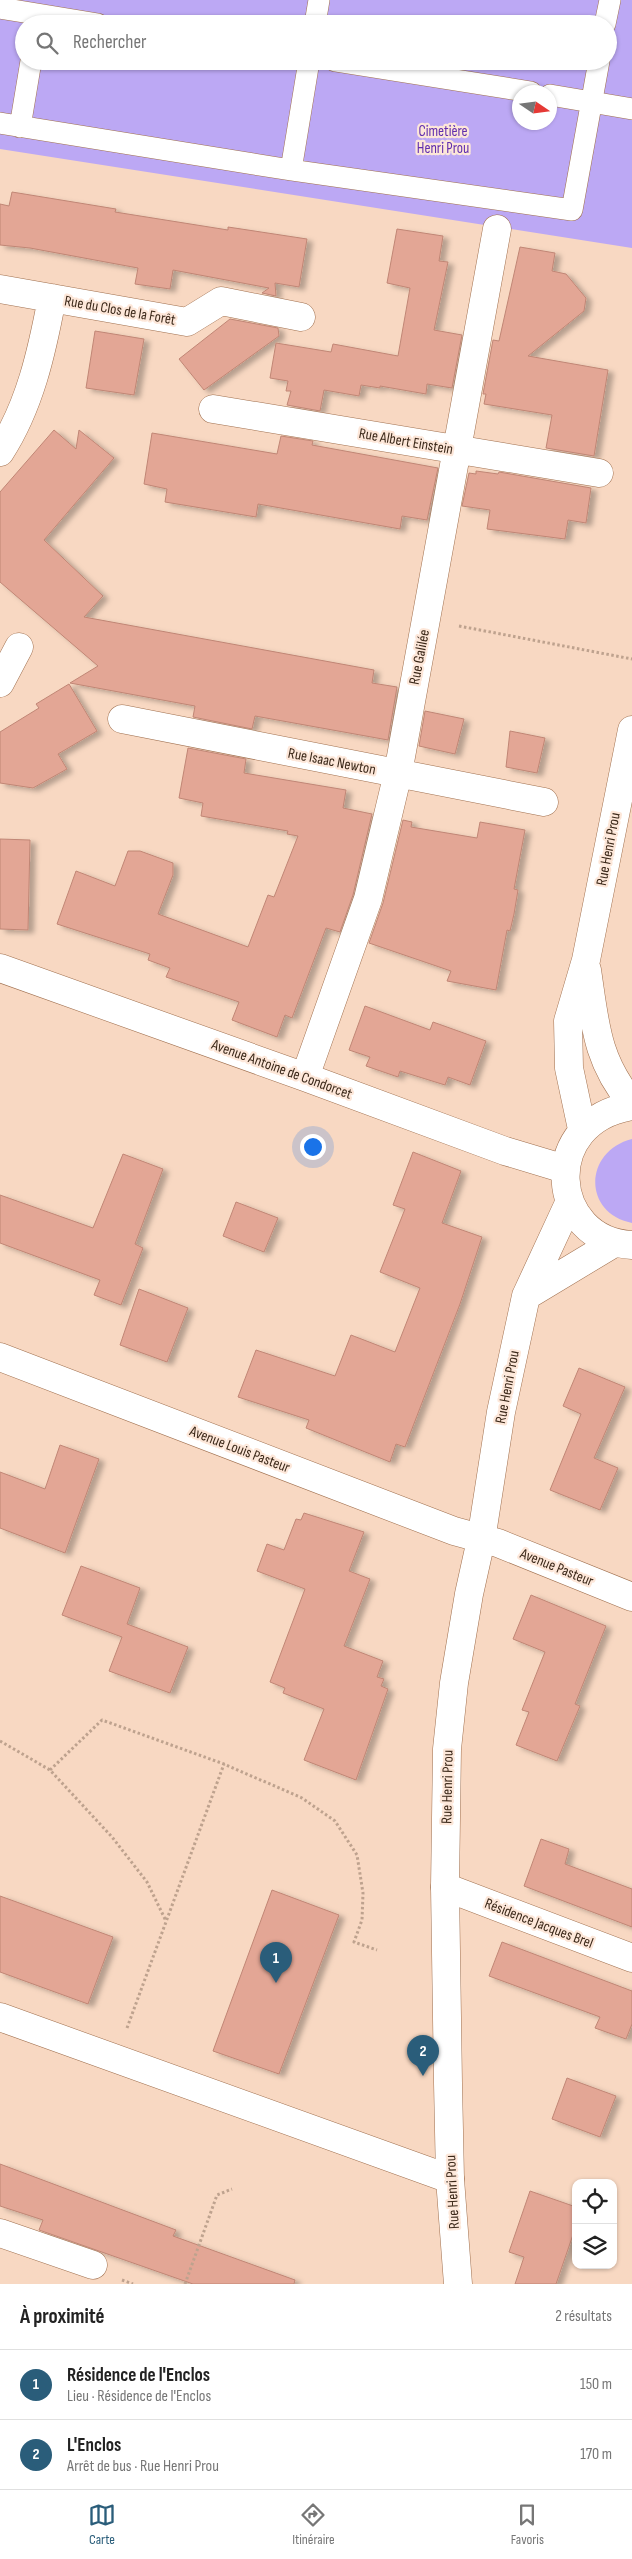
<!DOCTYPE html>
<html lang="fr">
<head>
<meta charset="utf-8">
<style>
  :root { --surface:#fff; --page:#f6f6f6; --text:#222; --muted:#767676; --line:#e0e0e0; --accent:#2a5d7a }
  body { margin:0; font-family:"Sofia Sans Condensed",sans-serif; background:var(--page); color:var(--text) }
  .controls { position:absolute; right:15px; bottom:15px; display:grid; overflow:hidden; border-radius:10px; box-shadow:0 1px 4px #0004 }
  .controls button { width:45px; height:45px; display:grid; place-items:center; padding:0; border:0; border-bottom:1px solid var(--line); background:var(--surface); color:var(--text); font:25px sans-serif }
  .compass { position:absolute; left:512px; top:85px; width:45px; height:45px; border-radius:50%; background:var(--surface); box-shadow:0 1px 4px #0004; rotate:103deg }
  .you { position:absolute; left:312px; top:1146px; width:18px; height:18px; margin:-12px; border:4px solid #fff; border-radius:50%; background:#1a73e8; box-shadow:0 0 0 8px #1a73e833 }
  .badge { display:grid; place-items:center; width:32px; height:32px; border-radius:50%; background:var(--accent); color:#fff; font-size:16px; font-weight:700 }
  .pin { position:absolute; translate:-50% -41px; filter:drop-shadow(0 1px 2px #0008) }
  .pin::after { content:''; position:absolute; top:26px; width:18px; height:15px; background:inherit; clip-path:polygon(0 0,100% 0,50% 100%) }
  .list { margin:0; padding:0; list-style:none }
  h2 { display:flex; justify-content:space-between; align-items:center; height:65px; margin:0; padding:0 20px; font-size:21px }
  h2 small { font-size:16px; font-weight:400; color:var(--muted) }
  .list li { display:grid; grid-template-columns:32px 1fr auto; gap:15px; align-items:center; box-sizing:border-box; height:70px; padding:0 20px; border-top:1px solid var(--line) }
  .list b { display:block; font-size:19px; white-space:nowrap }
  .list p { margin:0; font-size:16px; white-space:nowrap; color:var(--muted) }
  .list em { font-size:16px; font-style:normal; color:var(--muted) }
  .icon { flex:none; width:28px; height:28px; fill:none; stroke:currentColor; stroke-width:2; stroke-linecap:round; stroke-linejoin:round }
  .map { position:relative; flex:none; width:632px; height:2284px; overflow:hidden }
  .search { position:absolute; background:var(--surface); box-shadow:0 1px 4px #0004; left:15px; right:15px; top:15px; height:55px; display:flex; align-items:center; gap:12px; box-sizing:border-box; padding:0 18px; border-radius:28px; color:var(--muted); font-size:19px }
  .sheet { height:205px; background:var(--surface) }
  nav { display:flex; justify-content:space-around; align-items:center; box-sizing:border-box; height:70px; border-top:1px solid var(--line); background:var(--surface); font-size:14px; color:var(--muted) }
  nav a { display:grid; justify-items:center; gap:2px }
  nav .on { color:var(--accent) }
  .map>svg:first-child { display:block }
  .green { fill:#bca8f4; fill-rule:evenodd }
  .building { fill:#e3a695; stroke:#c08675; filter:url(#shadow) }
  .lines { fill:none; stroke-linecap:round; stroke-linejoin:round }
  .service-casing { stroke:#a0704f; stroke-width:22 }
  .minor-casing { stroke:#a0704f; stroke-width:29 }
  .tertiary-casing { stroke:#a0704f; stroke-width:29 }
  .path { stroke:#bea28e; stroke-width:3; stroke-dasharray:2.5 2.5; stroke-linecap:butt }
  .service { stroke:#fff; stroke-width:21 }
  .minor { stroke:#fff; stroke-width:28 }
  .tertiary { stroke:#fff; stroke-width:28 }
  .labels { text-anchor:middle; stroke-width:4.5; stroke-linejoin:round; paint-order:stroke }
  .park-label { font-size:15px; fill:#612dad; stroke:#fde7d9 }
  .street-label { font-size:15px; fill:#3b2819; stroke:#fde7d9 }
</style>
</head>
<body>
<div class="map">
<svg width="632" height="2284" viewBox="0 0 632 2284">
  <defs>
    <filter id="shadow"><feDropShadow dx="5.5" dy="3" stdDeviation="2.5" flood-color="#0004"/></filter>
  </defs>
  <rect width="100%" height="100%" fill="#f8d8c2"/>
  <path class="green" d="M0,0H632V248L0,149ZM24,24H608V61H24ZM520,92H550V122H520Z
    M632,1139V1223C582,1213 584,1151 632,1139Z"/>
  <path class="building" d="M12,192L116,209L115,212L228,230V227L307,239L299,287L275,283L276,296L262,293L269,288L173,270L170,289L135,284L138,268L30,248L0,245V204L9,206Z
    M397,229L443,236L439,261L448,262L434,330L462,335L452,388L427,384L426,394L380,386V388L361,385L359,396L324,390L320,411L287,405L291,391H286L288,381L270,378L276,343L331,352L333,344L398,356L410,288L387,283Z
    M520,247L555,253L552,271L566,274L586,298L584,311L528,356L608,370L594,456L546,448L552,415L484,404L486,394H483L493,340L499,341Z
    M230,319L278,328L279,336L204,390L179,359Z
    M95,331L144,339L134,395L86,388Z
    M54,430L76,449L79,430L114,458L44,540L103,596L84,617L374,670L372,683L397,687L388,740L255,716L252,729L193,717L195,706L70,683L98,666L0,582V492Z
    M152,433L277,454L281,436L313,441L312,445L438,468L427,520L402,516L400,529L258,504L256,517L165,502L167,489L144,484Z
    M476,471L498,474L499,472L591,488L586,523L568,520L565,539L487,529L490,510L462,506L469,473L476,474Z
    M69,684L97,731L58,754L67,769L33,788L0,783V732L39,708L36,704Z
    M425,711L464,719L455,754L419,746Z
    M510,731L545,738L537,773L506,767Z
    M188,748L246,759L244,773L346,790L343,808L372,814L353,895L340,932L326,928L292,1018L285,1015L277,1037L232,1020L239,1002L166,977L170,968L148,960L150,954L57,924L76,871L115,886L128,851H140L173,863V875L158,914L248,947L268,895L274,897L298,836L287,834L288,831L201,816L203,803L179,798Z
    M403,820L412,822L411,827L477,838L480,822L525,830L514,889L518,890L514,914L510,931L507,930L496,990L447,981L451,971L369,943L383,903Z
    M0,839L30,840L28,930L0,929Z
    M365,1006L430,1030L433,1022L486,1041L470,1085L448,1077L445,1085L400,1071L398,1077L366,1066L370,1057L349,1050Z
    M413,1152L461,1171L442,1223L482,1237L460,1304L405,1447L396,1444L390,1462L306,1428L309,1420L238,1397L256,1350L335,1376L351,1335L395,1352L420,1288L380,1272L405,1209L393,1205Z
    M123,1154L163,1169L135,1244L143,1248L121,1305L94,1295L100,1280L0,1243V1195L93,1228Z
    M236,1202L278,1218L264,1252L223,1236Z
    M139,1289L188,1308L167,1362L120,1345Z
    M579,1368L625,1387L594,1458L618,1468L600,1510L550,1490L581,1414L563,1406Z
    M60,1445L99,1459L65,1553L0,1528V1472L45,1489Z
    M304,1513L364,1532L349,1571L370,1579L344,1646L383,1661L377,1677L384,1679L381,1686L388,1689L356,1780L304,1760L324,1709L283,1693L285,1688L270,1682L305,1589L257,1571L267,1544L284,1550L296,1519L301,1520Z
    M81,1566L140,1588L127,1624L188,1647L170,1693L109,1671L122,1637L62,1615Z
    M531,1595L606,1626L575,1704L580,1706L557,1761L516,1745L529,1712L522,1710L545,1652L513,1639Z
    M541,1839L569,1849L565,1864L632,1889V1927L524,1886Z
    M272,1890L339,1915L279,2074L213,2051Z
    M0,1896L113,1937L88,2004L0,1972Z
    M502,1942L632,1991V2024L626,2039L595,2028L600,2017L489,1976Z
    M567,2078L616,2096L600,2137L552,2119Z
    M0,2164L176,2230L173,2236L295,2280L294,2284H193L39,2230L43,2220L0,2206Z
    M530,2191L576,2207V2226L556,2284H515L524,2257L509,2252Z"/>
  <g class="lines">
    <g class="service-casing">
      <path id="service" d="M0,8L98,24
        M315,24L319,0
        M605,24L610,0
        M335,61L531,92
        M550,95L632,109
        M0,123L291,170L572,210L599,61
        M20,127L31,61
        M291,170L309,61"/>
    </g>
    <g class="minor-casing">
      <path id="minor" d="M0,289L187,322L221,301L301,317
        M213,409L599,473
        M0,452C30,406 42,351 52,298
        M0,683L19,647
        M122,719L544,802
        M0,968L305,1077L505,1151L565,1169
        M305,1077L368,899L398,773L497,229
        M0,1357L454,1531L498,1543L632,1597
        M445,1887L632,1958
        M0,2017L450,2179
        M0,2233L93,2265"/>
    </g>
    <g class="tertiary-casing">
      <path id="tertiary" d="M587,970C595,1023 596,1060 632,1103
        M632,1106C538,1121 549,1241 632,1245
        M582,1129L569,1068L568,1021L586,960L632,730
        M526,1296L614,1243
        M458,2284L450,2179L448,2083L445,1887L447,1749L454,1683L469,1594L481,1540L501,1412L526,1296L570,1201"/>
    </g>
    <path class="path" d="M459,626L632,659
      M0,1741L50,1770L112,1837L147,1882L166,1921
      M50,1770L102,1720L224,1764L302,1798L335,1821L357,1855L363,1893L362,1920L354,1942L377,1950
      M127,2028L224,1764
      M122,2280L133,2284
      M185,2284L217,2195L232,2189"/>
    <use href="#service" class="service"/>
    <use href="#minor" class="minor"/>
    <use href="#tertiary" class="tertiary"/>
  </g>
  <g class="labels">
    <g class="park-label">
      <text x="443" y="136">Cimetière<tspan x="443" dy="17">Henri Prou</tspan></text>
    </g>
    <g class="street-label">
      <text transform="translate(120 310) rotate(10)" y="5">Rue du Clos de la Forêt</text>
      <text transform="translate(406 441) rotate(10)" y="5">Rue Albert Einstein</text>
      <text transform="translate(419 657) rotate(-79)" y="5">Rue Galilée</text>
      <text transform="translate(332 761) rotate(11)" y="5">Rue Isaac Newton</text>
      <text transform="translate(608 849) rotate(-79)" y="5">Rue Henri Prou</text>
      <text transform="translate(282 1069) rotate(20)" y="5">Avenue Antoine de Condorcet</text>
      <text transform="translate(507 1387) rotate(-79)" y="5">Rue Henri Prou</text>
      <text transform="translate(240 1449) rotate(21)" y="5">Avenue Louis Pasteur</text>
      <text transform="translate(557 1567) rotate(22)" y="5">Avenue Pasteur</text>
      <text transform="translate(447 1787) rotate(-89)" y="5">Rue Henri Prou</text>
      <text transform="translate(539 1923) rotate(21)" y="5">Résidence Jacques Brel</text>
      <text transform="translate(452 2192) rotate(-93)" y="5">Rue Henri Prou</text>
    </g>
  </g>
</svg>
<div class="controls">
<button><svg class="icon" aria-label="locate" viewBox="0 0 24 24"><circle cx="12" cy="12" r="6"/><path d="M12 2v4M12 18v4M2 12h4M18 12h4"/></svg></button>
<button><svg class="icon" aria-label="layers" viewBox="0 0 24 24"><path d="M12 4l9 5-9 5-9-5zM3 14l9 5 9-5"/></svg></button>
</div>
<svg class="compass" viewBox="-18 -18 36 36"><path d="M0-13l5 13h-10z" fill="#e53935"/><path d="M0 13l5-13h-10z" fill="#767676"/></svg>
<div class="you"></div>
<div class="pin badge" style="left:276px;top:1983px">1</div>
<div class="pin badge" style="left:423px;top:2076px">2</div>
<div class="search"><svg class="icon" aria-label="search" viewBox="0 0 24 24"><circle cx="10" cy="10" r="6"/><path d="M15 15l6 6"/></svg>Rechercher</div>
</div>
<section class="sheet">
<h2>À proximité<small>2 résultats</small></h2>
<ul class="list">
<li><span class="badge">1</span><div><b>Résidence de l'Enclos</b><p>Lieu · Résidence de l'Enclos</p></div><em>150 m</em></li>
<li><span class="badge">2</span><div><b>L'Enclos</b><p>Arrêt de bus · Rue Henri Prou</p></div><em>170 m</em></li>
</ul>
</section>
<nav>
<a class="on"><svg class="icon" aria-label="map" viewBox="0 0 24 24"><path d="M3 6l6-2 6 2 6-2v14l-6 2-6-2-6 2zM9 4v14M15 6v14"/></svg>Carte</a>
<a><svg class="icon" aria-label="directions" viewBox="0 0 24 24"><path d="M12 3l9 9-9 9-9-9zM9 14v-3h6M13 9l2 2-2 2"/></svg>Itinéraire</a>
<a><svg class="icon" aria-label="saved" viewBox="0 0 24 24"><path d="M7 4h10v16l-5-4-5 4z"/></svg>Favoris</a>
</nav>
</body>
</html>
